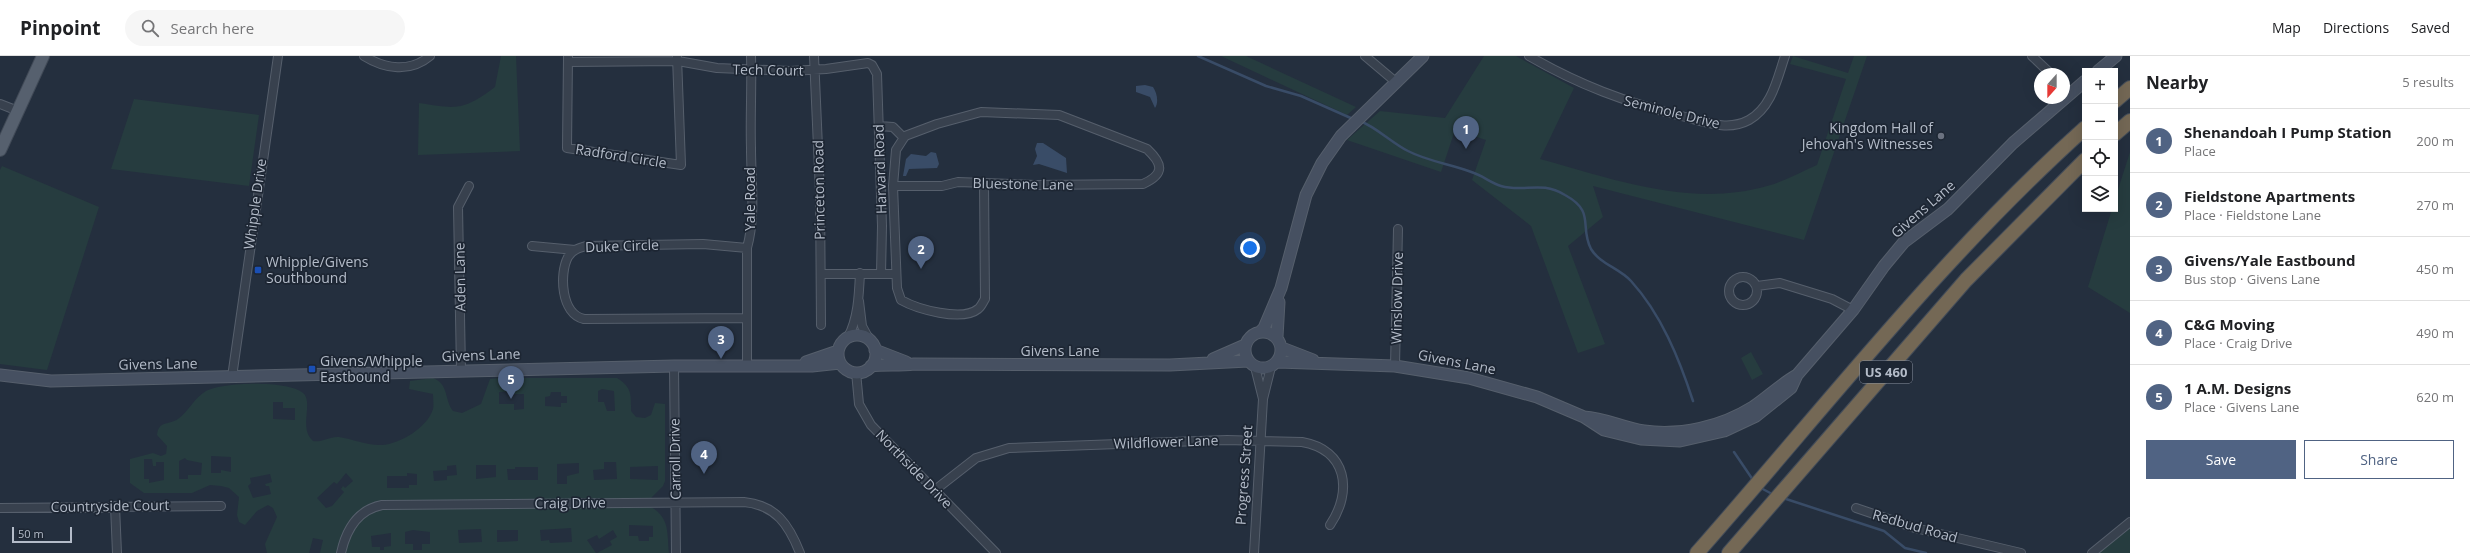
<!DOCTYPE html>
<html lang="en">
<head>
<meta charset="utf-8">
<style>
  :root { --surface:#fff; --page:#f6f6f6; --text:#202124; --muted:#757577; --line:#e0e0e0; --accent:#506383 }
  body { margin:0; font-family:"Open Sans",sans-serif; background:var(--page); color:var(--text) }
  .controls { position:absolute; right:12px; top:12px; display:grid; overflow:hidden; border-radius:0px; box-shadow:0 4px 16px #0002 }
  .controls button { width:36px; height:36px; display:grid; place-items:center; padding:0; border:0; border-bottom:1px solid var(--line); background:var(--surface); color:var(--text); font:20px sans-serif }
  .compass { position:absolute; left:2034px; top:12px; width:36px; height:36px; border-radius:50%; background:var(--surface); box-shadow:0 4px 16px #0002; rotate:201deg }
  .scale { position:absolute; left:12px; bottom:10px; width:60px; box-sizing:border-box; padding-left:4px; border:2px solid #b4bcc9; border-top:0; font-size:11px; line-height:14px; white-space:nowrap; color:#b4bcc9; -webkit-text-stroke:3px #1d2633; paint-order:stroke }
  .you { position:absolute; left:1250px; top:192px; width:14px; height:14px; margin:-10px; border:3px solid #fff; border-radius:50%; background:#1a73e8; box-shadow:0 0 0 6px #1a73e833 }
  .badge { display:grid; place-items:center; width:26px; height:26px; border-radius:50%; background:var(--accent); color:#fff; font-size:13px; font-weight:700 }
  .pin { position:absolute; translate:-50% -33px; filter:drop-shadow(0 1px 2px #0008) }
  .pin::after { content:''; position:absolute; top:21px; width:14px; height:12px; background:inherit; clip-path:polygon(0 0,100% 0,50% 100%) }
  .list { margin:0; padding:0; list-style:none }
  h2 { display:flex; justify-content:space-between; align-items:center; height:52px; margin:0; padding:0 16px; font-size:17px }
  h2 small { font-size:13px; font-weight:400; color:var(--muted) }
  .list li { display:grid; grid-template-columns:26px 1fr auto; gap:12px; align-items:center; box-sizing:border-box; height:64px; padding:0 16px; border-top:1px solid var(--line) }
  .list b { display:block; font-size:15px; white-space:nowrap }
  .list p { margin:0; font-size:13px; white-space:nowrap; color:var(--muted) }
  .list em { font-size:13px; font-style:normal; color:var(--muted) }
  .actions { display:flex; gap:8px; padding:12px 16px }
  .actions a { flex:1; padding:9px 0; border:1px solid var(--accent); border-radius:0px; text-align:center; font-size:14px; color:var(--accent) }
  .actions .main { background:var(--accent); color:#fff }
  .icon { flex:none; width:22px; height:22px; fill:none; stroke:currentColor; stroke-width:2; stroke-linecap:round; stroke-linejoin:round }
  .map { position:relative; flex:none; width:2130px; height:497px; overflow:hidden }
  header { display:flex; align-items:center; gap:24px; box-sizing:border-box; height:56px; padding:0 20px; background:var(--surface); border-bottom:1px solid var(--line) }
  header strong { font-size:19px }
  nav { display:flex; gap:22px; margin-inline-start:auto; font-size:14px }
  .search { width:280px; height:36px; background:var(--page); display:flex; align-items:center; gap:10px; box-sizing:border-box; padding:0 14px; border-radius:22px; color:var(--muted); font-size:15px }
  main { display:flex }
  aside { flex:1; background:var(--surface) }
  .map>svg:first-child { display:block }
  .green { fill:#263c3f; fill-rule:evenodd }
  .water { fill:#394c67 }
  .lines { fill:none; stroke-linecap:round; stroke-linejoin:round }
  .stream { stroke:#394c67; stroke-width:2.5 }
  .street-casing { stroke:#565f6c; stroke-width:10 }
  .secondary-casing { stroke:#565f6c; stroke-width:13 }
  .primary-casing { stroke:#414a57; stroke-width:14 }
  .highway-casing { stroke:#434c59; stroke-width:16 }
  .street { stroke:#38414e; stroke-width:8 }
  .secondary { stroke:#465061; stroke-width:11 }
  .primary { stroke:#56606e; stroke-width:12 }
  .highway { stroke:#746855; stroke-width:14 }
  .worship-dot { fill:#6b7280; stroke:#1d2633; stroke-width:1.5 }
  .transit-dot { fill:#1a4fb4; stroke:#1d2633; stroke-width:1.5 }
  .labels { text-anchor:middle; stroke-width:3.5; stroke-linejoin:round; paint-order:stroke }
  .shield { fill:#1d2633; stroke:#878f9c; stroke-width:1 }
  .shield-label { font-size:13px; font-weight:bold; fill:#b4bcc9 }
  .street-label { font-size:14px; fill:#b4bcc9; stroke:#1d2633 }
  .poi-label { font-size:14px; fill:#b4bcc9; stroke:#1d2633; text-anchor:start }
</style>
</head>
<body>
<header>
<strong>Pinpoint</strong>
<div class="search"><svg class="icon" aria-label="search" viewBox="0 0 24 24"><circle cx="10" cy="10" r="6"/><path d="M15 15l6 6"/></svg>Search here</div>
<nav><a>Map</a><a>Directions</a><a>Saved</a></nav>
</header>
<main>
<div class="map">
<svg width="2130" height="497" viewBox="0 0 2130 497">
  <rect width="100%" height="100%" fill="#242f3e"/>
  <path class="green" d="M501,0H516L520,95L418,99L419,47C457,53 463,55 495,31Z
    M1221,0H1246L1356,51L1347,59Z
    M1484,0H1516L1574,32L1540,103C1613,123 1691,152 1767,130C1783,126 1801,116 1817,109L1846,23L1790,8L1793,0L1848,17L1854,0H1867L1804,184L1593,130L1603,161L1568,190L1605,288L1578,297L1531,170L1472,124L1486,84L1455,74L1441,116L1347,84L1380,55L1445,62Z
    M134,43L259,59L249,130L111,113Z
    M2130,96V257L2088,231L2112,153H2115V143Z
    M2,110L99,151L47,314L0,308V114Z
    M1751,296L1763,318L1752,324L1741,302Z
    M433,322C449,328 444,343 453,355L462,357L481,348L490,323L500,322H617C632,331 631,339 631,355L636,361L645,362L651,359L655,347L665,348V425L663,430L649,444L651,451C670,462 667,477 669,497H597L612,489L610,485L617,481L613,474L599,483L597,479L587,484L596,497H320L323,484L313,482L309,497H267L265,488L277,461L273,452L268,449L257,455L245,469L239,466L237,459L239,441L229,432L221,430L210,429L192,437H144L130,427V403L153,397L161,400L166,398L167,390L157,379C159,364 167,370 178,363C189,355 194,342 206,335C223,326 288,324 303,337C314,346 298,372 313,385C321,387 330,380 339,381C353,383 368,390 382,389C400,388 428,371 433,353C434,349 433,343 433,338L409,333L410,325ZM602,333L614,335L615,355H607L604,346H598V335ZM514,335V338H524V353L514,354V348H499V336ZM551,336H561V340H567V347H561V351L545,350V341L550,340ZM273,346H283V352H295V364L273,363ZM211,400L231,401V416L221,414V417H211ZM185,402L187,404L202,407L201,419H188V423H179V405ZM144,403H152L153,410H156V406H164V424L149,427V423H144ZM604,406H616L617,423L594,424L593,414L604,413ZM579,407V417L567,420V428H557V408ZM456,409L457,419L447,420V424L434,425L433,415L447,414V410ZM476,409H496V421L476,423ZM658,410V424L630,423V411ZM515,411H538V424H508L507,413H515ZM346,417L353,425L345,432L343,430L341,433L344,436L332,450L326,452L317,442L334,426L337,428ZM407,417L417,418V429H409V432H387V420H407ZM270,418L272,426L265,428L266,430H269L271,438L253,442L248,430L251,427L250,422ZM629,469L653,470V481H649V485H639L638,480H629ZM571,472L572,486L550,487L549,484L541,485L540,474ZM481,473L482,486L459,487L458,474ZM413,474L430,476V488H422V494H413V488H405V476ZM497,474H518V485L497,486ZM391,477V490L384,491V494H380V491H372L371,480Z
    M2130,472V497H2098Z"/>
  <path class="water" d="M1145,29L1153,31C1157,37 1159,46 1155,52L1150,41L1136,36V30Z
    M1037,87H1043L1066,102L1067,117L1039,108L1033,109L1037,100L1035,93Z
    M931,96L936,97L939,108L937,112L909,113L906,120H903L906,103L911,98L926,100Z"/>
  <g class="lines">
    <path class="stream" d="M1198,0L1266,30L1301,40L1353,63
      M1360,65C1376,71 1392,87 1408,95C1429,106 1452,108 1474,117C1483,120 1491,127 1501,130C1525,137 1540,124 1565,139C1596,156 1579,170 1591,193C1600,208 1619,212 1631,225C1661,258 1679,302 1693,345
      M1734,396L1753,424
      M1759,431L1774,439
      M1783,442L1884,475L1905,492L1926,497"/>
    <g class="street-casing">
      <path id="street" d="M364,0C385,13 410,17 430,0
        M814,0L820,137L821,269
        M1365,0L1397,27
        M1529,0C1579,29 1625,46 1681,60C1703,65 1727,76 1749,64C1772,51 1777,23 1785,0
        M2032,0L2051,18
        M568,1L567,92L681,109L677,1
        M568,6L678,5L717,12L790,15L826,13L868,7L872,9L877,18L882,170L881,218
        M0,48L18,55
        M879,70L893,71L904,82
        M893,130H942L958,126L1035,129L1143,128C1165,118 1163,108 1147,93L1059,59L981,56L937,68L905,80L896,94L893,130L897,232L901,244C917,253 962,266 978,253C981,251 983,246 985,243L984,127
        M532,190L575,194
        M747,192L703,188L586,190C579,192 572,194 568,201C559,218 561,258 584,263L747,262
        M821,218H896
        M1729 235a14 14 0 1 1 28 0a14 14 0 1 1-28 0Z
        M1757,230L1780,227L1832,243L1853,254
        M859,245L862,270L869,283
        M848,281C858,263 859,239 860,217
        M747,309V192C756,159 751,126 751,92C750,61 752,31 751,0
        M674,310L676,497
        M1395,310L1398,173
        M461,314L458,151L469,130
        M856,316L859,348L871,369L996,497
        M232,321L278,0
        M1263,343L1271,311
        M935,434L976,402L1009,392L1227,384L1302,386C1347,394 1353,435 1330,469
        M115,450L117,497
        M0,452L221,450
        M1856,452L1915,472L2021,497
        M341,497C346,474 357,454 382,449L744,446C776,449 789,469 800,497
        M1254,497L1263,343L1255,311
        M2092,497L2130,466"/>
    </g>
    <g class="secondary-casing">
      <path id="secondary" d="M2098,15L2116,0
        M1245 294a18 18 0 1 1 36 0a18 18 0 1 1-36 0Z
        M1260,276L1264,272L1281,232L1306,139L1322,107L1341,80L1423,0
        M838 298a19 19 0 1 1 38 0a19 19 0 1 1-38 0Z
        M1277,281L1279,246
        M1282,292L1313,304
        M875,294L906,306
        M1213,303L1245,289
        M806,306L838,295
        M1278,306L1395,310L1469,322L1537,341L1584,361L1604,374L1641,383L1680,385L1724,375L1756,360L1791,332L1797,319L1853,254L1884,210L1904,186L1948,153L2013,87L2085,25
        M871,310C885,308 899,310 914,308L1170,309L1248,305
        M0,319L51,325L674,310H812L840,307
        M1584,361C1605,362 1623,372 1644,375C1681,380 1721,371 1753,351C1768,341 1781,328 1797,319"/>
    </g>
    <g class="primary-casing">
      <path id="primary" d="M0,94L43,0"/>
    </g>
    <g class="highway-casing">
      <path id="highway" d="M2115,45L2130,32
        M2115,78L2130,65
        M1697,497C1824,353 1942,200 2085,72
        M1729,497L1966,224L2085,104"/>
    </g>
    <use href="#street" class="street"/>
    <use href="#secondary" class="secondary"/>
    <use href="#primary" class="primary"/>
    <use href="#highway" class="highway"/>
  </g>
  <circle class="worship-dot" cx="1941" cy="80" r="4"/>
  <g class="transit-dot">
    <rect x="254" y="210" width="8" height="8" rx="2"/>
    <rect x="308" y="309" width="8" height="8" rx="2"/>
  </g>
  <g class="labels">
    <rect class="shield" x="1860" y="305" width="52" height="22" rx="3"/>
    <g class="shield-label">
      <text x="1886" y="321">US 460</text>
    </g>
    <g class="street-label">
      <text transform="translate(768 14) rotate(1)" y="5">Tech Court</text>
      <text transform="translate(1672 56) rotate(14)" y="5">Seminole Drive</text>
      <text transform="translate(621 100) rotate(9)" y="5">Radford Circle</text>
      <text transform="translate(880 113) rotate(-92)" y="5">Harvard Road</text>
      <text transform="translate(1023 128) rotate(1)" y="5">Bluestone Lane</text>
      <text transform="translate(819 134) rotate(-91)" y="5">Princeton Road</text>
      <text transform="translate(750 143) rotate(-90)" y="5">Yale Road</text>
      <text transform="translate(255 148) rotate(-82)" y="5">Whipple Drive</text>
      <text transform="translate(1923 153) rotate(-41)" y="5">Givens Lane</text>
      <text transform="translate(622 190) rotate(-2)" y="5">Duke Circle</text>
      <text transform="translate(460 221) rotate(-91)" y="5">Aden Lane</text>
      <text transform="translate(1397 242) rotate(-89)" y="5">Winslow Drive</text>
      <text x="1060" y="300">Givens Lane</text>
      <text transform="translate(481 299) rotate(-2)" y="5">Givens Lane</text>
      <text transform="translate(1457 306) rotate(11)" y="5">Givens Lane</text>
      <text transform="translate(158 308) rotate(-1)" y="5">Givens Lane</text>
      <text transform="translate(1166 386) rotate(-2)" y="5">Wildflower Lane</text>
      <text transform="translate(675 403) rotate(-91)" y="5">Carroll Drive</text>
      <text transform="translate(914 413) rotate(46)" y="5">Northside Drive</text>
      <text transform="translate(1244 419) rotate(-86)" y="5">Progress Street</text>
      <text transform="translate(570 447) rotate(-1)" y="5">Craig Drive</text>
      <text transform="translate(110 450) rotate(-1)" y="5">Countryside Court</text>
      <text transform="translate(1915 470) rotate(16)" y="5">Redbud Road</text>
    </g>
    <g class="poi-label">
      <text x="1933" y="77" text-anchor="end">Kingdom Hall of<tspan x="1933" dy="16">Jehovah's Witnesses</tspan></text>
      <text x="266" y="211">Whipple/Givens<tspan x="266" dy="16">Southbound</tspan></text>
      <text x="320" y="310">Givens/Whipple<tspan x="320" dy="16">Eastbound</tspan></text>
    </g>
  </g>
</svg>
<div class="controls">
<button>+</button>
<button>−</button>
<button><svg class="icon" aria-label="locate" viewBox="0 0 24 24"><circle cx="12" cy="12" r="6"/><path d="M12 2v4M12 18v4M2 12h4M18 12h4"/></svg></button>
<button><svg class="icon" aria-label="layers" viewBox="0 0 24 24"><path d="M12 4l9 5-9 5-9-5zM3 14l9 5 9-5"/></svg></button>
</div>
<svg class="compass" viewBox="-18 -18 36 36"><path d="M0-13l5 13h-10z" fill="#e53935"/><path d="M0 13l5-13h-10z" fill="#757577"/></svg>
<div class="scale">50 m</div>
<div class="you"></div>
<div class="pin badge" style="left:1466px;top:93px">1</div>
<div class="pin badge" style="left:921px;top:213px">2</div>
<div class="pin badge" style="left:721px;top:303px">3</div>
<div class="pin badge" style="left:704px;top:418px">4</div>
<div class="pin badge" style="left:511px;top:343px">5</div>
</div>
<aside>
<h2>Nearby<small>5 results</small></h2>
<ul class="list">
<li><span class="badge">1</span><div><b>Shenandoah I Pump Station</b><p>Place</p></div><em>200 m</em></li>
<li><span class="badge">2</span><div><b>Fieldstone Apartments</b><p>Place · Fieldstone Lane</p></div><em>270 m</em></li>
<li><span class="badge">3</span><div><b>Givens/Yale Eastbound</b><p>Bus stop · Givens Lane</p></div><em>450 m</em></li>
<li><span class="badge">4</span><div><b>C&amp;G Moving</b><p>Place · Craig Drive</p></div><em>490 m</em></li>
<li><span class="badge">5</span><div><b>1 A.M. Designs</b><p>Place · Givens Lane</p></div><em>620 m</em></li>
</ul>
<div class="actions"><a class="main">Save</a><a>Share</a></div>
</aside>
</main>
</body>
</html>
